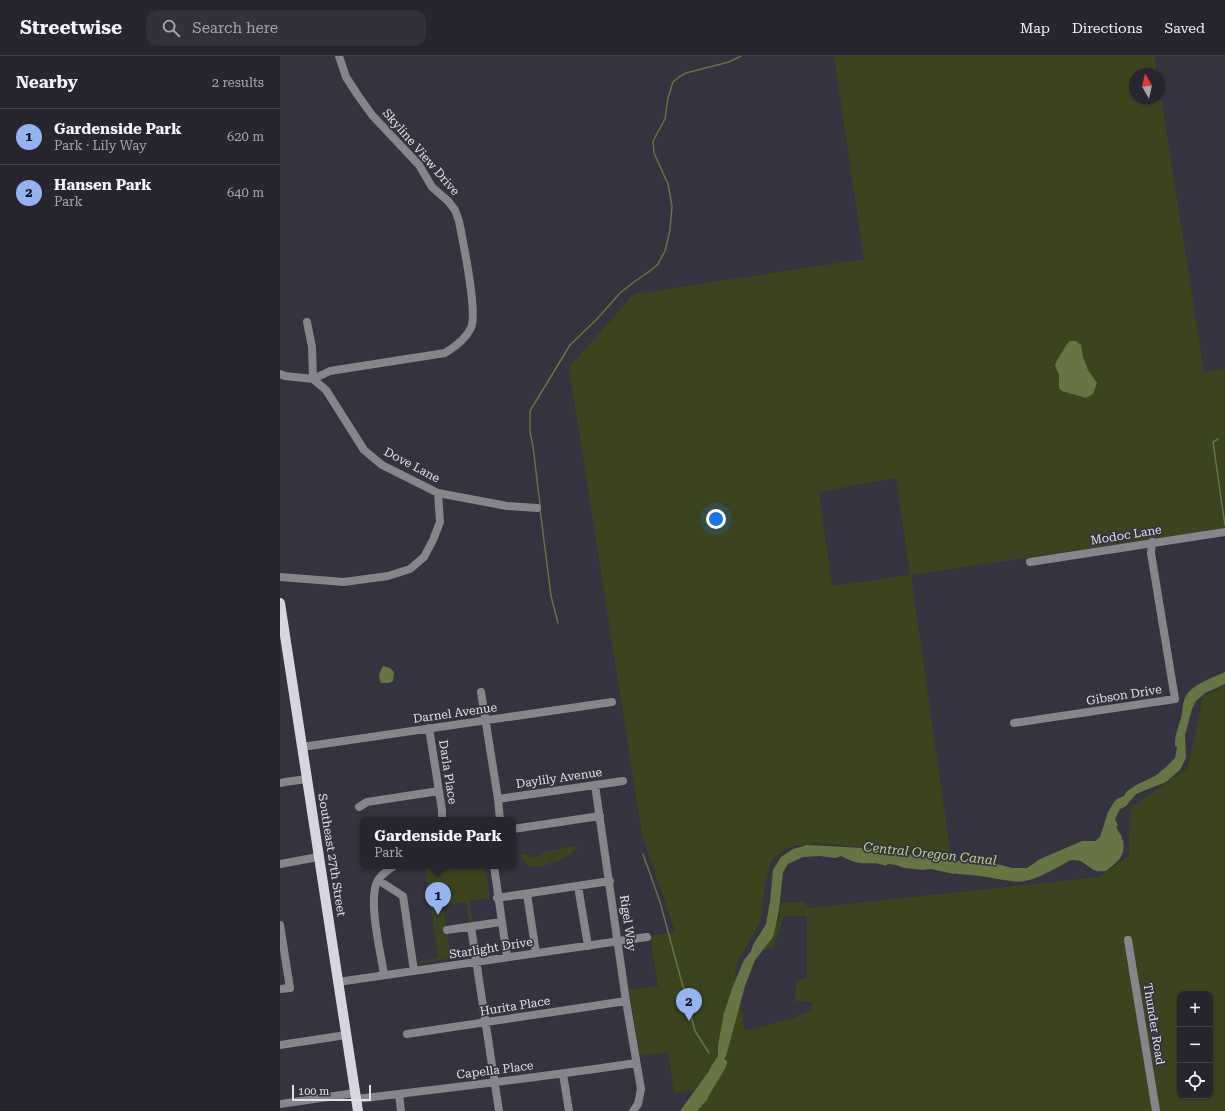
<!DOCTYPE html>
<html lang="en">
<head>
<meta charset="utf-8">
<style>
  :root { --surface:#27262f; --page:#33323b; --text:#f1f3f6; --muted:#a4a5aa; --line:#43434b; --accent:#95b2f1 }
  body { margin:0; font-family:"Roboto Serif",serif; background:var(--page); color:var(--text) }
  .controls { position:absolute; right:12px; bottom:12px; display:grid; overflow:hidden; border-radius:8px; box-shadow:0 1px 3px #0004 }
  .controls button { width:36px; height:36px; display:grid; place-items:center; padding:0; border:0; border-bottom:1px solid var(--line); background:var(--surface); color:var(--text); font:20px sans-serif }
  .compass { position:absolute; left:849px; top:12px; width:36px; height:36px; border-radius:50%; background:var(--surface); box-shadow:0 1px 3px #0004; rotate:351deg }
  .scale { position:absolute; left:12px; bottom:10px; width:79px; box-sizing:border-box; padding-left:4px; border:2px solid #e1e1e8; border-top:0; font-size:11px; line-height:14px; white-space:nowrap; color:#e1e1e8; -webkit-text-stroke:3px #34333f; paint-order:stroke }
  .you { position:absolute; left:436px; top:463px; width:14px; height:14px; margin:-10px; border:3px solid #fff; border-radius:50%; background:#1a73e8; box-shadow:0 0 0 6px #1a73e833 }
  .badge { display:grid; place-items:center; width:26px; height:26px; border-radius:50%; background:var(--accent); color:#111; font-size:13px; font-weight:700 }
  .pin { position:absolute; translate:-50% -33px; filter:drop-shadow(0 1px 2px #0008) }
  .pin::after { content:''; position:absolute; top:21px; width:14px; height:12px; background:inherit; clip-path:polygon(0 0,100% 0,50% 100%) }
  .popup { position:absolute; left:80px; top:761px; width:156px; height:52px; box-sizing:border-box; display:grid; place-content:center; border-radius:8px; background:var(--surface); filter:drop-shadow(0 1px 3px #0005); font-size:13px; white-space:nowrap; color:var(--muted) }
  .popup b { font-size:15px; color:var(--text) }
  .popup::after { content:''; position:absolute; left:50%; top:100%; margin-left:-8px; border:8px solid transparent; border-top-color:var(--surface) }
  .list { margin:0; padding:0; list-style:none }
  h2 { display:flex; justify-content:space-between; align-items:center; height:52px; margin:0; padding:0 16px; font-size:17px }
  h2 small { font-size:13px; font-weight:400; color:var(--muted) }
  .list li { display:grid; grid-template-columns:26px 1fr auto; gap:12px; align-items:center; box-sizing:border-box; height:56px; padding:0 16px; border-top:1px solid var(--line) }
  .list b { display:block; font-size:15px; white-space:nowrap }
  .list p { margin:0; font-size:13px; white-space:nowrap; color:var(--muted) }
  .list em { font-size:13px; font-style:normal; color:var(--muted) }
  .icon { flex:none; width:22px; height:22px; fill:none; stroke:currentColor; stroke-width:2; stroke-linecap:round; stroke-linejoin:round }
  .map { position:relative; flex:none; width:945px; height:1055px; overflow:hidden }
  header { display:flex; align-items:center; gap:24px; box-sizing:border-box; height:56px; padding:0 20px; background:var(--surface); border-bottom:1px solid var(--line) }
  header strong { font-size:19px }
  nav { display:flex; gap:22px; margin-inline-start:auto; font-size:14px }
  .search { width:280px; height:36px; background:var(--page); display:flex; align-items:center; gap:10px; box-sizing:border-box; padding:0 14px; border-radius:12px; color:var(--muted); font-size:15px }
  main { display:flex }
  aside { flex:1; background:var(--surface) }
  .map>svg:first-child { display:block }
  .green { fill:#3b441f; fill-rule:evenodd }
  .water { fill:#677443 }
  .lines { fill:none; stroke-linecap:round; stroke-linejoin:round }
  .stream { stroke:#677443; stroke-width:1.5 }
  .minor { stroke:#85858b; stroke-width:8 }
  .major { stroke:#d6d5e2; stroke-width:10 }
  .labels { text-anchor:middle; stroke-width:3.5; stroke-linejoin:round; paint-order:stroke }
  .street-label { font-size:12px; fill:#e1e1e8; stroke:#34333f }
  .water-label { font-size:13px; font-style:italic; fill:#bcd184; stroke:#34333f }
</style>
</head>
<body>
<header>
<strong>Streetwise</strong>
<div class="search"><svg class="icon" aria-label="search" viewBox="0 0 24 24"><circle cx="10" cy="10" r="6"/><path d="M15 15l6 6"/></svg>Search here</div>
<nav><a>Map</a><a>Directions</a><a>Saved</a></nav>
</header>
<main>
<aside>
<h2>Nearby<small>2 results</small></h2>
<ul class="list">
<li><span class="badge">1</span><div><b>Gardenside Park</b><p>Park · Lily Way</p></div><em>620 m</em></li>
<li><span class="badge">2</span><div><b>Hansen Park</b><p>Park</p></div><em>640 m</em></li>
</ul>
</aside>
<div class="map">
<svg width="945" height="1055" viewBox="0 0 945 1055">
  <rect width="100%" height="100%" fill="#34333f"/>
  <path class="green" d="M554,0H875L877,18H855V42H879V28L924,316L945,313V455L937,405L945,472L631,519L671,801L539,787L514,790L504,794L491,805L486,822L480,867L461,899L455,912L465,975L514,962L530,954L532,946L515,945L516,925L527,921V860H504L493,892L483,895L500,860V847L523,846L530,852L819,821L849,800L850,752L908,712L923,640L945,630V1055H417L435,1031L394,1037L388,996L360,1000L349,934L378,930L370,880L395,876L362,778L289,311L354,238L584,203ZM616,422L630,519L552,530L539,436ZM900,938H930V1040H900Z
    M299,790L290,799L269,809L280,792Z
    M279,793L268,809L250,812L239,799L245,798L251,801L260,800L266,795Z
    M145,810H206L210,842L189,845L193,868L190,869L186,846L163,849L171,900L189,898L190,900L137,907V906L158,902Z"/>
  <path class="water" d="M790,285H796L801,289L803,301L808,314L817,327L813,338L806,342L782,335L779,332V318L775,310L776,306L787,288Z
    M103,610L110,612L114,616L113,625L109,627H101C98,621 99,616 103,610Z
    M945,616V628L925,637L916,645L912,653L905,679L906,702L900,714L886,726L856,738L846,750L840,753L835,763L838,769L836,771L842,781L841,783L843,784C846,801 838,805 826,815C822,815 817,816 814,814C805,809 804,804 792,804C787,805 783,809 778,811C769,816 756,823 745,825C736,827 726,824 717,823C704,820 691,819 677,818L676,817L674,818L651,813L643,814L624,812L616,809L608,808L605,810C599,806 587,808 580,807C573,806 567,803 561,800L555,802L540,800L523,801L508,808L503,816L499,854L495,873L493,881L475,904L465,930L446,1000L444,1003L447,1005V1007L446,1011L428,1041L427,1044L417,1055H400L429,1015L432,1009L438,1000V989L444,957L453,930L464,904L471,895L473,889L486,868L490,845L493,814L501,801L513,793L527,789L602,793L642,801L664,802L680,805L684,807L717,808L732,812H747L760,803L802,785H815L820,781L828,756L834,746L837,743L844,740L846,736L856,729L875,720L886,711L895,702L897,691L895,690C895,677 898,673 901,662C903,655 902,646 906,640C913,628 932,622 945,616Z"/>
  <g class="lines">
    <path class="stream" d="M938,383L933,386L945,469
      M260,449L253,390L250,376V355L290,289L317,263L340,237L354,226L370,215L378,208L385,195L390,174L392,150L388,128L374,97L373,85L385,63L388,42L393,26L399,21L406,17L449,6L461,0
      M260,453L271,540L278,567
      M363,798L380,846L415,975L429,997"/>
    <path class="minor" d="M27,266L32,291L33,323L46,334L84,394L102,409L158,437L227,450L257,452
      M0,318L5,320L33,323L50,315L165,297C175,291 185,284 191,272C198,256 183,186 179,165L175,154L168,145L152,131L139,109L92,59L77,38L66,21L59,0
      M750,506L945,476
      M0,521L64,526L108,520L130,513L144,501L153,484L160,466L158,437
      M201,636L218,743L220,764
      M734,667L895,643L871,497L872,486
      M149,672L162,754V764
      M22,691L332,646
      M0,727L5,726L27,723
      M315,729L346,945L361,1033L358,1048L353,1055
      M218,743L343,725
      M79,751L87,746L159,735
      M233,773L320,760
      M0,808L38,801
      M214,810L227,901
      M98,824L123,840L134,915
      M298,830L308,890
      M247,838L256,897
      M217,842L330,825
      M0,869L10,932L0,933
      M191,871L219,1055
      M167,874L221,866
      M848,884L876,1055
      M104,919C101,897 87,843 98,824C102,818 108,814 114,810
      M58,926L367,881
      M127,978L346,945
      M0,989L66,979
      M283,1018L289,1055
      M119,1038L121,1055
      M76,1043C170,1032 263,1021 356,1007
      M0,1048L75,1037"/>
    <path class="major" d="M0,547L78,1055"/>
  </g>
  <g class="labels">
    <g class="street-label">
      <text transform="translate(141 96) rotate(49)" y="4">Skyline View Drive</text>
      <text transform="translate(132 409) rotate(28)" y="4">Dove Lane</text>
      <text transform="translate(846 479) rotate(-9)" y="4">Modoc Lane</text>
      <text transform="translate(844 639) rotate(-9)" y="4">Gibson Drive</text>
      <text transform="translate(175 657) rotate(-8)" y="4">Darnel Avenue</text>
      <text transform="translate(168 716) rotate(81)" y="4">Darla Place</text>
      <text transform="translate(279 722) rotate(-8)" y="4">Daylily Avenue</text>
      <text transform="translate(52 799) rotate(81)" y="4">Southeast 27th Street</text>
      <text transform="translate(348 867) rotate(82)" y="4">Rigel Way</text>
      <text transform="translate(211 892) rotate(-9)" y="4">Starlight Drive</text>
      <text transform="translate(235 950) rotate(-9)" y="4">Hurita Place</text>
      <text transform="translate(874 968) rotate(81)" y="4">Thunder Road</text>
      <text transform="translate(215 1014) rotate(-7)" y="4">Capella Place</text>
    </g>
    <g class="water-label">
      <text transform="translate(650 797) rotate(6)" y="5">Central Oregon Canal</text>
    </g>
  </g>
</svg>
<div class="controls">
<button>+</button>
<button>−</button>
<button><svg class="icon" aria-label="locate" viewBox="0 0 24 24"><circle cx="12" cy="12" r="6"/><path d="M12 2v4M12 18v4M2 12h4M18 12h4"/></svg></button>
</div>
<svg class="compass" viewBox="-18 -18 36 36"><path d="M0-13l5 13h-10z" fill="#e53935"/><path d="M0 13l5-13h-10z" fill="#a4a5aa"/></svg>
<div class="scale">100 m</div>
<div class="you"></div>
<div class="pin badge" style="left:158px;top:859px">1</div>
<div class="popup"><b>Gardenside Park</b>Park</div>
<div class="pin badge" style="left:409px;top:965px">2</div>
</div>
</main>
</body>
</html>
